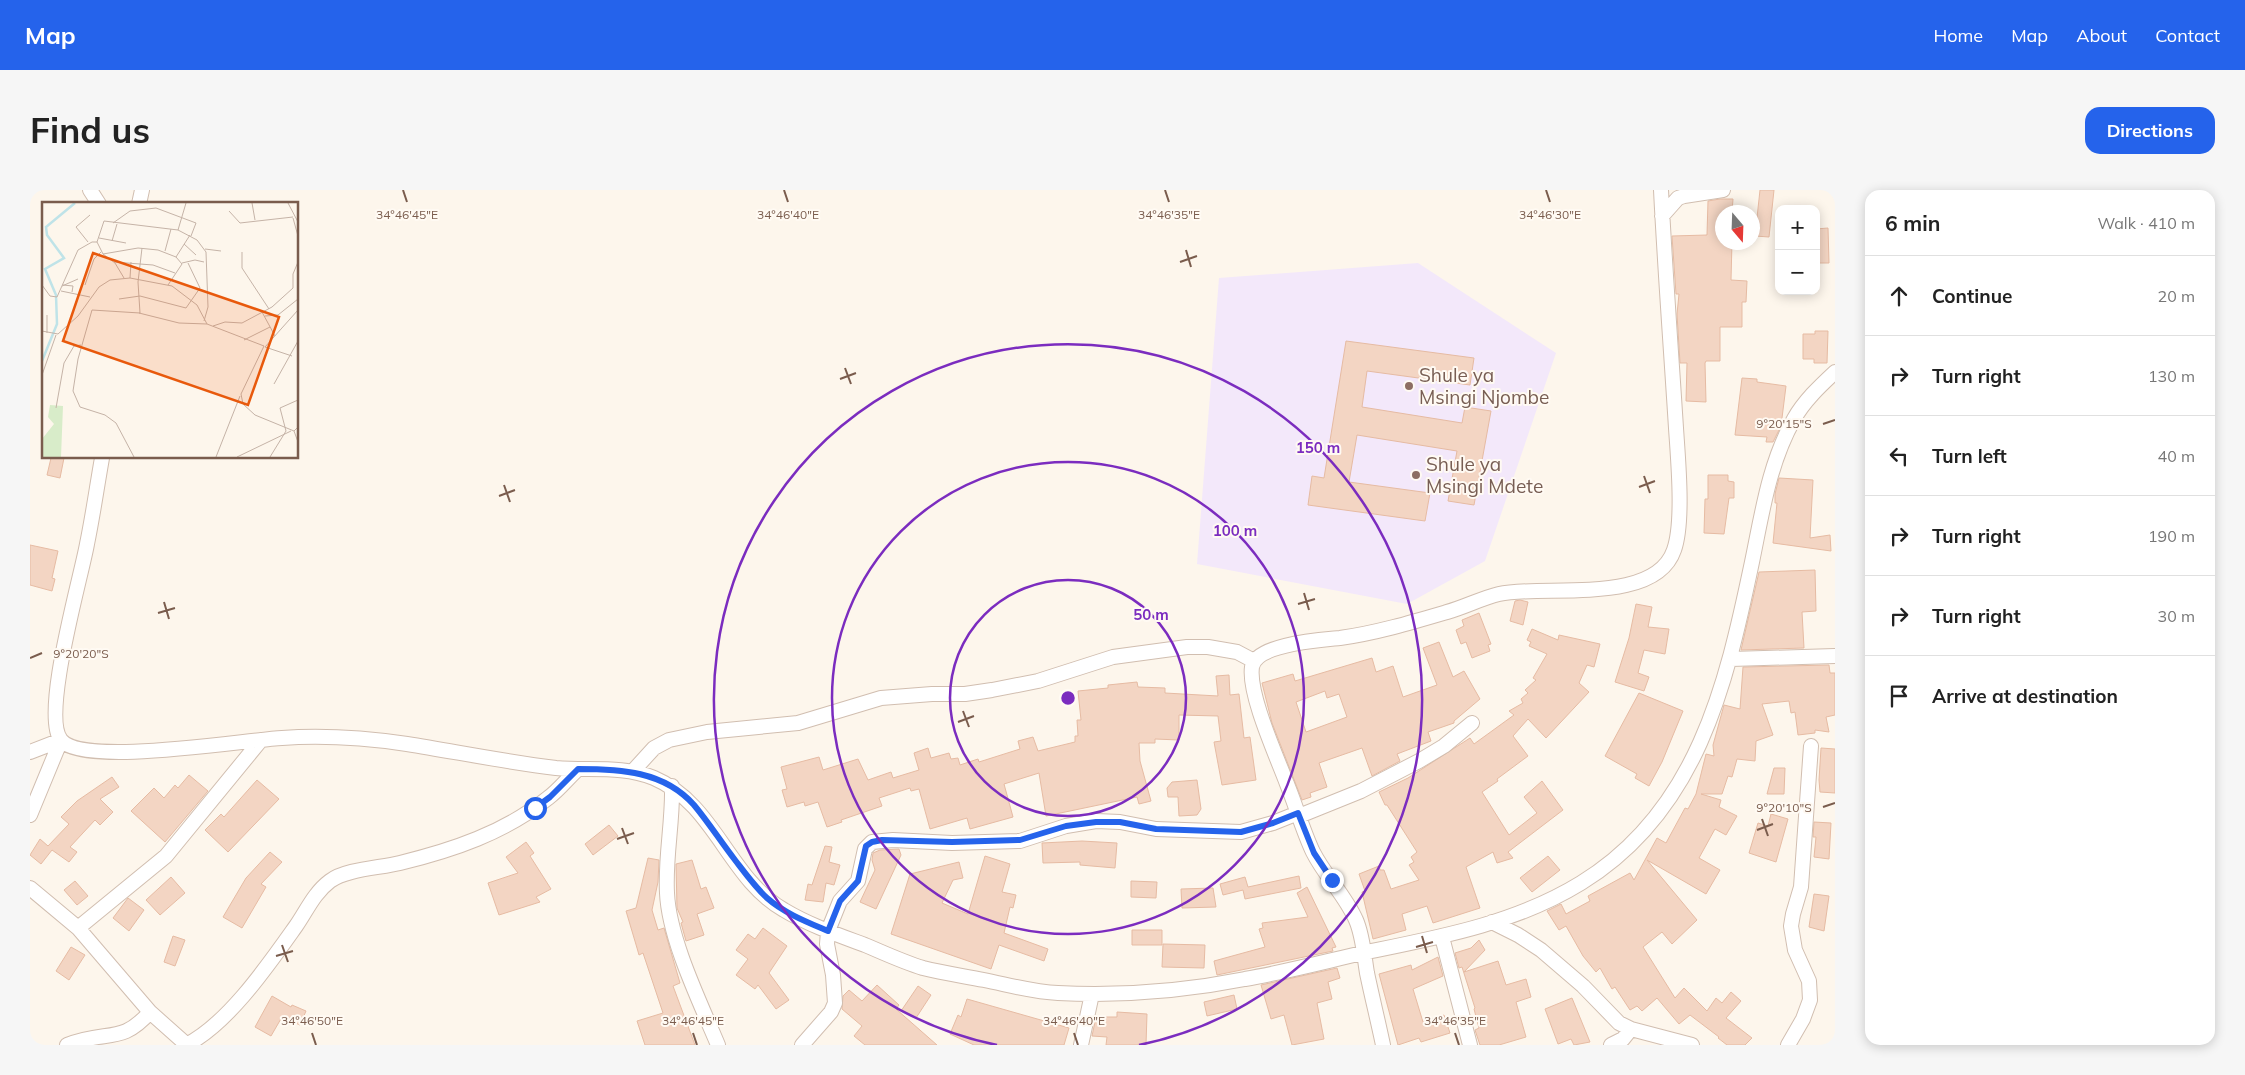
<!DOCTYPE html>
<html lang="en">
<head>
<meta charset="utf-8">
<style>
  :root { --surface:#fff; --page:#f6f6f6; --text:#222; --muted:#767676; --line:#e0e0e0; --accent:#2563eb }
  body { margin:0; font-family:Mulish,sans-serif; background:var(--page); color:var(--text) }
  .controls { position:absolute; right:15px; top:15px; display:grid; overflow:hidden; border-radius:10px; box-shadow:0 2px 12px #0003 }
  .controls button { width:45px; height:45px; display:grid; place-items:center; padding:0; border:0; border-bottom:1px solid var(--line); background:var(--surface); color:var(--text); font:25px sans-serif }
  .compass { position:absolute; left:1685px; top:15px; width:45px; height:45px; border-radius:50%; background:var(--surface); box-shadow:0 2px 12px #0003; rotate:161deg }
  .stop { position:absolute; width:15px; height:15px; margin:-11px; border:4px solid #2563eb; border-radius:50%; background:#fff }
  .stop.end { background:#2563eb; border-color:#fff; box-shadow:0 1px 5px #0008 }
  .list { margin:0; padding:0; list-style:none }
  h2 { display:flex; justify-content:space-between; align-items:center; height:65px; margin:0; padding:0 20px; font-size:21px }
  h2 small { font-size:16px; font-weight:400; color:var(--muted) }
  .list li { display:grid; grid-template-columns:32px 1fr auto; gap:15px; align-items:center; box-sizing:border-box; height:80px; padding:0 20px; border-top:1px solid var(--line) }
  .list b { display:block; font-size:19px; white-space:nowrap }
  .list em { font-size:16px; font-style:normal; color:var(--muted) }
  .icon { flex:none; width:28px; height:28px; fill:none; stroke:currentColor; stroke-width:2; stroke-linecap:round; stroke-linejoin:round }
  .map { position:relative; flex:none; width:1805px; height:855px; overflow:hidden; border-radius:15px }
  header { display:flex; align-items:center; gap:30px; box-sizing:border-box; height:70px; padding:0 25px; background:var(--accent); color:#fff }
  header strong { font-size:24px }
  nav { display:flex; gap:28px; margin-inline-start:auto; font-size:18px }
  .intro { display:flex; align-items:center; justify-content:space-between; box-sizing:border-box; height:120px; padding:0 30px }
  h1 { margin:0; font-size:35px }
  .button { padding:12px 22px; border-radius:15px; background:var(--accent); color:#fff; font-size:18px; font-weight:700 }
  main { display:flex; gap:30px; padding:0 30px }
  aside { flex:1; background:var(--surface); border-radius:15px; box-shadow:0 2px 12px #0003 }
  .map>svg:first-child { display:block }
  .education { fill:#f3e8fa }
  .building { fill:#f3d5c3; stroke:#e6bba3; fill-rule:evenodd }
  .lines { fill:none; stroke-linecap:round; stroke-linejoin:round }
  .street-casing { stroke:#d1beb0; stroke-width:16 }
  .street { stroke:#fff; stroke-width:14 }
  .route { stroke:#2563eb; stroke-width:6 }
  .ticks { fill:none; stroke:#7a5c4d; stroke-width:2 }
  .ring { fill:none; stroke:#7b2cbf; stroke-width:2.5 }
  .education-dot { fill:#8d6e63; stroke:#fffaf3; stroke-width:2 }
  .labels { text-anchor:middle; stroke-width:4; stroke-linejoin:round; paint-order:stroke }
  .education-label { font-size:19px; fill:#785e54; stroke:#fffaf3; text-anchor:start }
  .inset-river { fill:none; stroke:#bfe3e8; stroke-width:2.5 }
  .inset-road { fill:none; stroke:#c5b3a7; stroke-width:1 }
  .view { fill:#e8590c; fill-opacity:0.15; stroke:#e8590c; stroke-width:2.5 }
  .inset-edge { fill:none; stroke:#7a5c4d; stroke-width:2.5 }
  .ticks-label { font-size:12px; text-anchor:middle; fill:#7a5c4d; stroke:#fffaf3; stroke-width:4; stroke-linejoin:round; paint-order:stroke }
  .centre { fill:#7b2cbf; stroke:#fffaf3; stroke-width:2.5 }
  .ring-label { font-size:15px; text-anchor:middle; font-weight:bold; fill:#7b2cbf; stroke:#fffaf3; stroke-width:4; stroke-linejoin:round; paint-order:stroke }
</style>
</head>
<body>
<header>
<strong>Map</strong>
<nav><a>Home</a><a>Map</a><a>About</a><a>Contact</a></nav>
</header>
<div class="intro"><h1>Find us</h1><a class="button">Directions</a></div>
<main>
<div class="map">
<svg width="1805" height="855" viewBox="0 0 1805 855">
  <rect width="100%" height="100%" fill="#fdf6ec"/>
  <path class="education" d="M1388,73L1526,163L1455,371L1377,414L1167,374L1189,88Z"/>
  <path class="building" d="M1730,0H1744L1739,47L1725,46Z
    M1690,9H1703L1702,22H1692V52H1702L1701,90L1717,91L1716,112H1712V137H1690V171H1676L1675,173L1676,212L1656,211L1657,173H1650L1647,124L1649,104H1646L1642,46L1677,45L1678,11Z
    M1798,38L1799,73H1786V39Z
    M1785,141H1798L1797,173H1784V169H1773V144H1785Z
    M1316,151L1444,168L1440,195L1337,181L1332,217L1432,233L1435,217L1461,221L1444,315L1418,311L1427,261L1327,245L1319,292L1400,303L1395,331L1278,315L1282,286L1294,288Z
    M1712,188L1727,189V192L1756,196L1751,236L1743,252H1736L1737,247L1705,245Z
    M21,268H34L30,288L17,285Z
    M1678,285H1698V291L1704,292V308H1699L1694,344L1674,343L1675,309H1678Z
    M1749,288L1783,290L1780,348L1800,345L1801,361L1743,353L1747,313H1745V304Z
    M0,355L28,361L22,388L25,389L22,401L0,395Z
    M1785,380L1786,421L1772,422L1774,458L1711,460L1729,382Z
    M1490,410L1498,412L1493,435L1480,431L1485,411Z
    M1606,414L1622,417L1618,437L1639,439L1635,464L1614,460L1608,483L1619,487L1614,501L1585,492L1599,448Z
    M1449,423L1461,454L1458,455L1460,461L1442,468L1436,452L1431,454L1426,440L1434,436L1432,430Z
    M1502,439L1528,450L1529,445L1570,454L1564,477L1557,475L1549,493L1559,502L1516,548L1498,529L1483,546L1498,566L1467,589L1468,591L1452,602L1479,645L1507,623L1494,607L1512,591L1533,620L1478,662L1483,668L1467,673L1463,662L1436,677L1450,718L1403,733L1397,716L1372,724L1376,740L1343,749L1332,702L1335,701L1329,684L1349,676L1350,680H1354L1361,699L1389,690L1379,675L1384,672L1381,667L1387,662L1357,615H1355L1349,602L1378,588L1440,548L1444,554L1484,525L1479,521L1493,513L1491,509L1498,503L1495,500L1506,490L1503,488L1517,464L1499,456L1501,452L1497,450Z
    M1409,452L1423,487L1434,481L1450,509L1424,531V533L1398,542L1401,551L1367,564L1370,571L1342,586L1332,558L1289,573L1297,597L1280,603L1281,607L1272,610L1242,533L1232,493L1263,484L1265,491L1342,468L1346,482L1363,476L1373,507L1407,495L1393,458ZM1295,501L1297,508L1309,504L1317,527L1276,542L1266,512Z
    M1799,475L1800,483H1805V525L1796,527L1799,542L1785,540V543L1768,545L1765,522L1761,523L1759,511L1732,514L1743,545L1726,551L1725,571L1707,569L1702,587L1698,586L1692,604H1671L1691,610L1689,617L1707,626L1696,645L1685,639L1669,668L1690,680L1676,704L1617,670L1667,730L1642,754L1632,742L1613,757L1645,808L1654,798L1677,821L1686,808L1692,813L1701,802L1711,811L1696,828L1722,848L1715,855H1697L1688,848L1689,847L1660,825L1649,834L1627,808L1612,821L1607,816L1600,820L1585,797L1582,799L1570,778L1566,782L1553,766L1536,736L1529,740L1517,721L1531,714L1536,724L1560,711L1558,706L1600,683L1604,690L1627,648L1636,653L1655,618L1658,619L1666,604L1676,564L1684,566L1683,555L1694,515L1710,519L1713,477Z
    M1199,485L1200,505L1209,504L1214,548L1220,547L1226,590L1192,595L1184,552L1191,551L1188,526L1149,525V550L1125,549V553H1109L1110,571L1121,611L1109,614L1107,607L1016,626L1009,583L974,594L983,627L940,639L937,628L900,639L889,599L881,601L880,598L849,608L852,616L811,630L812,632L797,637L788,612L775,616L774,612L757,617L752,600L757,599L751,577L789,567L793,580L828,569L838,590L861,582L863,588L889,580L884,563L898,558L901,568L919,563L921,569L928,568L930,575L948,569L949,572L990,559L988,551L1003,547L1008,561L1045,552V546H1048L1047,530H1051L1048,501L1078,498V495L1107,492L1108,497L1135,498V503L1188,506L1186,486Z
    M1609,503L1653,521L1632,572L1619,596L1605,588L1607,584L1575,566Z
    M1791,558L1805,559V603L1790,602L1789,590Z
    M1744,578H1755L1754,604H1737Z
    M159,585L178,601L135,652L101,621L124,598L134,608L145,595L148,598Z
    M82,587L89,597L70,609L83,622L70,635L65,630L40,657L47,662L39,672L22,660L11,674L0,665L10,649L18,656L39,634L31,627L47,611Z
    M227,590L249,609L198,662L175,640L191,624L194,627Z
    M1167,590L1171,619L1167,625L1149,626L1148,607H1138L1137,598L1142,592Z
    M1741,624L1758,629L1746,672L1719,663L1728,633L1738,636Z
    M1784,632L1801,633L1799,669L1784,667L1786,647H1783Z
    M579,635L588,646L563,665L555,654Z
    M1052,651L1087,653L1085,678L1050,675V672L1013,673L1012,653Z
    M496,652L504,663L500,666L521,699L506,707L510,712L469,725L458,693L488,683L476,667Z
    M795,656L802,657L799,672L810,675L804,695L796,693L793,712L775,710L778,694L782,695Z
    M869,659L871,665L846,719L830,712L845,680L842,670L843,663L850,660Z
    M240,662L252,672L231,694L236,697L212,738L193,727L216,688Z
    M955,666L980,674L972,702L986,705L983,718L980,717L974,743L1018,759L1014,771L969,755L961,779L861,744L880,684L929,672L933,688L923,690L912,713L938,724Z
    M1518,666L1530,680L1502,702L1490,688Z
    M618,668L629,670L628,692L622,720L628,740L634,738L650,793L643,796L665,855H615L607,831L633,823L613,763L609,765L607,758L596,721L606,718Z
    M662,670L671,699L676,697L684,718L667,724L674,745L656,751L651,733L653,732L647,718L646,674Z
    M1269,686L1271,698L1215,709L1213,700L1193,705L1190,694L1215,687L1218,697Z
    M141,687L155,703L130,725L116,710Z
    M45,691L58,706L47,715L34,700Z
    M1101,691L1127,692L1126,708L1101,707Z
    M1277,697L1306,757L1302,758L1303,761L1187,785L1184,771L1235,757L1229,739L1233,738L1232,733L1278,727L1267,703Z
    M1183,698L1186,717L1152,718L1151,699Z
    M1784,704L1799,706L1794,741L1779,737Z
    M98,708L114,720L99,741L83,728Z
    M733,738L757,756L739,783L759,810L746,819L728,795L725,799L706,785L718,769L706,760L718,744L725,749Z
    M1102,740H1132V755H1102Z
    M143,746L155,750L145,776L134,772Z
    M1449,750L1455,760L1434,782L1468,771L1476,795L1496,789L1501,807L1486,812L1496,847L1469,855H1450L1445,840L1449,838L1444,819L1445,818L1432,777L1429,778L1425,763L1441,758Z
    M1133,754L1175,755L1174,778L1132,777Z
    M41,757L55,765L39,790L26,781Z
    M1408,767L1413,786L1383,799L1393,832L1414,825L1420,843L1391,852L1389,848L1368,855L1349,784L1381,775L1382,780Z
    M1307,778L1310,788L1298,792L1302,809L1287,813L1294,849L1262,855L1254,825L1241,829L1231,795Z
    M847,795L869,815L866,819L907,855H835L824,846L832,836L812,819L813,806L819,800L832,811Z
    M888,796L901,805L886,828L871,821Z
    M1204,805L1207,819L1177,826L1174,812Z
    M242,806L261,817L262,815L276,821L270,835L252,827L241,846L225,837Z
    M1542,808L1560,852L1544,855L1541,849L1528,854L1515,819Z
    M937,809L1039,838L1034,855H944L920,844L928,825L931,827Z
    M1087,822L1117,824L1116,855H1076L1077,847L1062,846L1066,827H1087Z"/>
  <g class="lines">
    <g class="street-casing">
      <path id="street" d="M60,0L69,14
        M109,14L112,0
        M1632,26L1648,8L1654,6L1693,0
        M72,268C67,296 63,325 57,354C51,388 11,525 31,550C52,577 214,550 252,548C294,545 336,548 377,554C427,562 476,572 526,578C559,581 592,575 624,588C685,614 699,689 754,720C779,735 808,745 835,755C854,763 873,772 893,778C913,783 934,786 954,790C979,795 1003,802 1028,803C1090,806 1155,801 1215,789C1256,782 1297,771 1337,762C1411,747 1486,733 1551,693C1667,622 1696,496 1722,372C1732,324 1739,273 1764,229C1774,211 1790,196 1805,182
        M1701,469L1805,466
        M0,562L31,550
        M603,581L624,558L639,550L677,542L768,533L851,508L902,504H935L962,500L1008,491L1083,467L1157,457H1178L1207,462L1224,471
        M642,596C643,632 635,667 637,703C639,749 670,812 688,855
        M0,625L31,550
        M1269,626L1331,601L1389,571L1414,556L1442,533
        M0,698L48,738L120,822L157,855
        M1462,732L1488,745L1511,760L1553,796L1589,833L1601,839L1662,855
        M48,738L136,666L231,550
        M1412,747L1440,855
        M37,855C78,839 91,855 120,822
        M156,855C198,834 239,774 266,736C277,720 284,703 300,691C316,679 350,678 370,673C423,660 474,643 518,608C529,600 538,588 548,579
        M772,855L801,822L805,813L803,785L797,754L798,741L810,711L828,691L835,659L842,652L863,650L922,653L990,651L1036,636L1066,631L1090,632L1126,639L1211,642L1243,633L1268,623
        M1051,855L1062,804
        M1353,855C1348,831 1342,807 1337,783C1334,765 1333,746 1326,730C1315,705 1295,686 1283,662C1273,641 1266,616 1257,594C1247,567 1218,504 1222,477C1226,454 1291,450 1310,448C1346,443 1383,432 1417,422C1435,417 1452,408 1469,404C1514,394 1625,416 1644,360C1654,332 1648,269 1646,238C1641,159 1635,79 1631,0
        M1581,855L1593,849L1601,839
        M1758,855L1773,829L1780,810L1779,791L1765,760L1761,736L1763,724L1771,697L1781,556"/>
    </g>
    <use href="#street" class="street"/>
  </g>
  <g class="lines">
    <path class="route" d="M505,618L520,607L548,579C590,579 634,581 664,615C679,633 691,652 705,670C715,683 725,697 737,708C754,723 777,732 798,741L810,711L828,691L836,656L842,652L852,650L922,652L990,650L1036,636L1066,632H1090L1126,639L1211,642L1243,633L1268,623L1284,663L1302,690"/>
  </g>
  <path class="ticks" d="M373,0L377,12M754,0L758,12M1135,0L1139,12M1516,0L1520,12M1156,60L1161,77M1150,72L1167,66M815,178L821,194M810,189L826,183M1793,234L1805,230M1614,286L1620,303M474,295L480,312M1609,297L1625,291M469,306L485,300M1274,403L1279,420M134,412L139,429M1268,414L1285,409M128,423L145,418M0,468L12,463M933,521L939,537M928,532L944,526M1793,617L1805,613M1732,629L1738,646M592,638L598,654M1727,640L1743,634M587,649L604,643M1392,746L1397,763M252,755L258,772M1386,757L1403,752M246,766L263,761M282,843L286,855M663,843L667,855M1044,843L1048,855M1425,843L1429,855"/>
  <g class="ring">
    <circle cx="1038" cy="508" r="118"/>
    <circle cx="1038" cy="508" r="236"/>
    <path d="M967 855A354 354 0 1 1 1109 855"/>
  </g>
  <g class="education-dot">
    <circle cx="1379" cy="196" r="5"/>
    <circle cx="1386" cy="285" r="5"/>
  </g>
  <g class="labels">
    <g class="education-label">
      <text x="1389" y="192">Shule ya<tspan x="1389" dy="22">Msingi Njombe</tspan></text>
      <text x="1396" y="281">Shule ya<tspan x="1396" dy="22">Msingi Mdete</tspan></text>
    </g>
  </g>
  <g transform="translate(12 12)">
    <rect width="256" height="256" fill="#fdf6ec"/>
    <path d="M8,203L21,204L19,255H0V237L12,222L6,215Z" fill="#d8ecc9"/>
    <path class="inset-river" d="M0,159L15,122L14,93L3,67L22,56L5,33L4,25L33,1"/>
    <path class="inset-road" d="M210,1L213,18M246,1L256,20M187,9L198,21L251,15M251,16L256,34M71,21L88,9L114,6L154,21L149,34M136,28L144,1M57,36L84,41M70,39L75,22M46,40L34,25L48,13M55,40L62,19L136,28L155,38L164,50L166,105L162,119M142,42L154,53M163,47L179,49M123,49L129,27M200,50V66L227,107M61,52L73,61L82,76M134,55L148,33M72,60L111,63L133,71M140,61L153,58L162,60M88,76L89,60M0,83L8,94L15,95L36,48L50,40H55L61,52L96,46L116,48L134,55L140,62L126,83M21,83L31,84L30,90M43,83L52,57L59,50M20,84L36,77M19,89L48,95M98,94L144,106L158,86L146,61M77,97L98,94M220,110L233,134M97,111L137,121L165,122M5,113V131M223,114L236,113L256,97M171,124L183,120L200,121L230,105L251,86V72L256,60M0,129L16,132L36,114L57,85L68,78L88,76L130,84L155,103L165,122L222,144L199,192L201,202L213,213L252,229M202,138L228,125M223,145L256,108M223,145L250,154M0,173L14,133M232,182L256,139M14,206L22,161L32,144L39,143M256,225L252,229L256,240M92,255L74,221L63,213L38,205L31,189L36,157L50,108L98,111L96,80L100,46M174,255L198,194M195,255L249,229M228,255L244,229L238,206L256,198"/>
    <path class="view" d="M51,51L237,115L206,203L21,139Z"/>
    <rect width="256" height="256" class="inset-edge"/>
  </g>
  <g class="ticks-label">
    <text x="377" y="29">34°46'45"E</text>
    <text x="758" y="29">34°46'40"E</text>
    <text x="1139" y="29">34°46'35"E</text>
    <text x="1520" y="29">34°46'30"E</text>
    <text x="1754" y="238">9°20'15"S</text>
    <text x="51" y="468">9°20'20"S</text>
    <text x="1754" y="622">9°20'10"S</text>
    <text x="282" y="835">34°46'50"E</text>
    <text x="663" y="835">34°46'45"E</text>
    <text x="1044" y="835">34°46'40"E</text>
    <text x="1425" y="835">34°46'35"E</text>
  </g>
  <circle cx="1038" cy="508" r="8" class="centre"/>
  <g class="ring-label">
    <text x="1288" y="263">150 m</text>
    <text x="1205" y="346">100 m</text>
    <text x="1121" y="430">50 m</text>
  </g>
</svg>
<div class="controls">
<button>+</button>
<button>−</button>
</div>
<svg class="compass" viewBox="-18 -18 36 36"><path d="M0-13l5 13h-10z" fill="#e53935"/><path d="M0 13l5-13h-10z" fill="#767676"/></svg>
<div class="stop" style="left:505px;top:618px"></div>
<div class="stop end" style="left:1302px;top:690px"></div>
</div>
<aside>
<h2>6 min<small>Walk · 410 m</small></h2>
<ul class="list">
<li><svg class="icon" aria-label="ahead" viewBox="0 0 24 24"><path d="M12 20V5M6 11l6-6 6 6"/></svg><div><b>Continue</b></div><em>20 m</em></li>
<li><svg class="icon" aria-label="right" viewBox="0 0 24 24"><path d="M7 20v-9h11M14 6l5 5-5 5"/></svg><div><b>Turn right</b></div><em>130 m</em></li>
<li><svg class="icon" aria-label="left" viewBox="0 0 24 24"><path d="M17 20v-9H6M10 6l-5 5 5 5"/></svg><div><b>Turn left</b></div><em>40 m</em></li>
<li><svg class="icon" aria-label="right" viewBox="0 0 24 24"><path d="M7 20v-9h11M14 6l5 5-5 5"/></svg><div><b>Turn right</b></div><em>190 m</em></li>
<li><svg class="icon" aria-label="right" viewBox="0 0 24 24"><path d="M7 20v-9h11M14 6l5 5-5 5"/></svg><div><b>Turn right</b></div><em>30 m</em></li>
<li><svg class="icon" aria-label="arrive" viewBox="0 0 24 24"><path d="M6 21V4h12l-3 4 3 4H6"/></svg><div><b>Arrive at destination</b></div></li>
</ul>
</aside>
</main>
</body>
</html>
